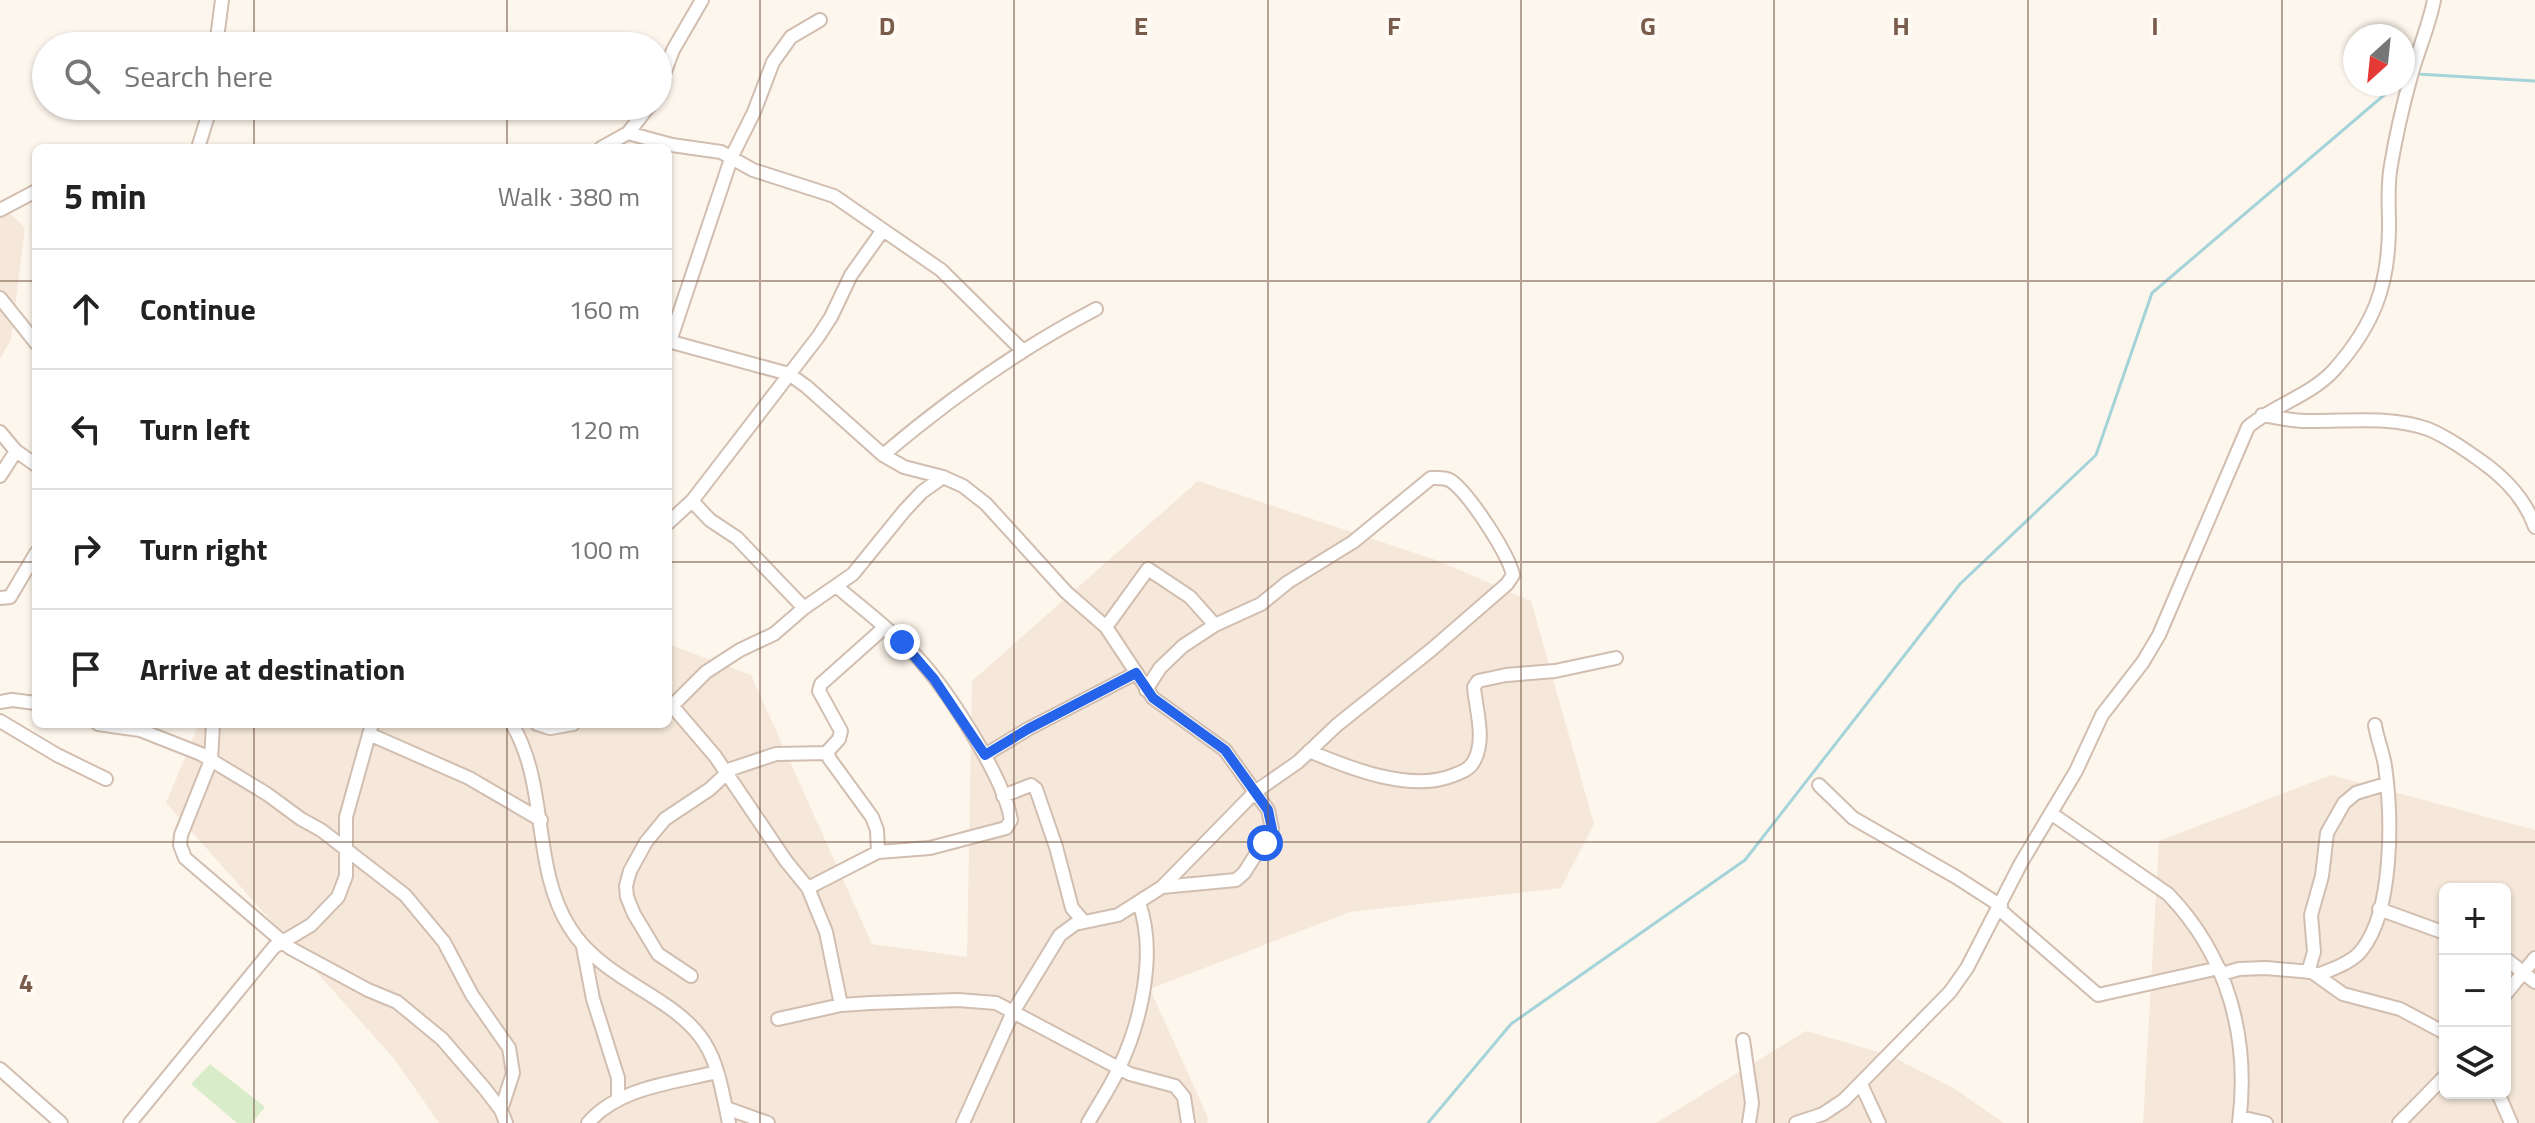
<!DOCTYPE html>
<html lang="en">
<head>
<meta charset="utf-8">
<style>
  :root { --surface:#fff; --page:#f2f2f2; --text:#222; --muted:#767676; --line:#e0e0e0 }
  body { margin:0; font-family:"Titillium Web",sans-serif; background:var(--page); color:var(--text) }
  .controls { position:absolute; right:24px; bottom:24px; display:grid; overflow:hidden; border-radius:12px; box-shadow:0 2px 6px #0004 }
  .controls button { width:72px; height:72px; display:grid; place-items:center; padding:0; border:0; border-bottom:2px solid var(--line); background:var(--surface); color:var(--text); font:40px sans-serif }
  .compass { position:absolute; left:2343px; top:24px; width:72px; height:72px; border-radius:50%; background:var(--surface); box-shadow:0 2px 6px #0004; rotate:207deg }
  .stop { position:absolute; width:24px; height:24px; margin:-18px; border:6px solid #2563eb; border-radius:50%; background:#fff }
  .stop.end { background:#2563eb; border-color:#fff; box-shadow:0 2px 8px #0008 }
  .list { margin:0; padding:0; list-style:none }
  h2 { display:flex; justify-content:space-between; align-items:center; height:104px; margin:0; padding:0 32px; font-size:34px }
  h2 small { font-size:26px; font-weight:400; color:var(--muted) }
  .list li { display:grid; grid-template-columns:52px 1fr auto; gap:24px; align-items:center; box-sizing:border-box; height:120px; padding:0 32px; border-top:2px solid var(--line) }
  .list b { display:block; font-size:30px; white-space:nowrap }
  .list em { font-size:26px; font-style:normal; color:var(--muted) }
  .icon { flex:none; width:44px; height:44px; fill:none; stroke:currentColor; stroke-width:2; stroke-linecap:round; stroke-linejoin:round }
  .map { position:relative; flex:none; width:2535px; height:1123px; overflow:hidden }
  .search { position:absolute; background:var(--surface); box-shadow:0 2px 6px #0004; left:32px; top:32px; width:640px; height:88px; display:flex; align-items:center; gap:20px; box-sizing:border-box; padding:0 28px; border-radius:44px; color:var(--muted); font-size:30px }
  .panel { position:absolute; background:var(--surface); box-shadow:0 2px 6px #0004; left:32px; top:144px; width:640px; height:584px; border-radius:12px }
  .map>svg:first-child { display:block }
  .residential { fill:#f5e8da; fill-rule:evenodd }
  .green { fill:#d8ecc9 }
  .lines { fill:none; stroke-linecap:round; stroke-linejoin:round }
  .stream { stroke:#a5d3da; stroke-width:3 }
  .minor-casing { stroke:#d1beb0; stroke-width:16 }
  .minor { stroke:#fff; stroke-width:12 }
  .route { stroke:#2563eb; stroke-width:10 }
  .grid { fill:none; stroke:#7a5c4d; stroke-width:2; stroke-opacity:0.55 }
  .grid-label { font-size:26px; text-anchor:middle; font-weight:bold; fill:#7a5c4d; stroke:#fffaf3; stroke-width:8; stroke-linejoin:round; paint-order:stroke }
</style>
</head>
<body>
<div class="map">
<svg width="2535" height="1123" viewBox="0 0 2535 1123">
  <rect width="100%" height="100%" fill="#fdf6ec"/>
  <path class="residential" d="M0,205L25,227L11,339L0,359Z
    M1198,481L1439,561L1531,601L1594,824L1561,888L1350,912L1150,989L1209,1120L1207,1123H439L395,1060L166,803L199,724H668V644L751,675L872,944L967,957L972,681Z
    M2331,775L2535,830V1123H2143L2159,841ZM2445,889H2505V1093H2445Z
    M1806,1031L1889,1055L1955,1089L2004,1123H1656Z"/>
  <path class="green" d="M210,1064L265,1107L252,1123H237L191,1084Z"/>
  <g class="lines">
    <path class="stream" d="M2417,74L2535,81
      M1428,1123L1511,1024L1745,860L1960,584L2096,455L2152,293L2397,84"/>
    <g class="minor-casing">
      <path id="minor" d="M216,46L222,0
        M658,90L673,50L702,0
        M628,133L649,106
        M198,148L211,106
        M601,148L628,133L672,145L721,152L753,170L834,196L941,270L1023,351
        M0,210L36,191
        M0,298L36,343
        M668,341L789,374L807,387L883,455L904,467L943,477L963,486L986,504L1066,592L1106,627L1153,698L1225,750L1255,792L1162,887L1118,915L1075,924L1060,935L1013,1012L963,1123
        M670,341L732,156L754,112L773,62L791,37L820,20
        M2262,415C2276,417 2291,421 2305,421C2345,422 2389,415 2428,429C2447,437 2464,449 2481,461C2505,478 2525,498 2535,527
        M0,432L16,451L36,465
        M883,455C949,399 1019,349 1096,309
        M0,476L16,451
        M692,501L710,520L737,538L804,608
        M668,523L692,501L818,337L831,317L851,275L883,230
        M0,598L10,597L36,553
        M1106,627L1148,569L1190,597L1215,625
        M1146,690L1160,668L1183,646L1215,625L1261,604L1288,582L1353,542L1431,478C1440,478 1448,477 1455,484C1472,499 1508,553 1513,575L1507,584L1431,650L1337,725L1298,762L1255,792L1268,810L1272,829L1244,873L1236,880L1162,887
        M668,701L715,756L786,861L808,888L826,932L841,1005
        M0,702L12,700L36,703
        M668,707L672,706L706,672L740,650L774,634L804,608L853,574L905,510L922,492L943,477
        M0,721L57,755L106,779
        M98,724L140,730L201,754L267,794L301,819L321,830L405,895L444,942L472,995L509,1048L513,1073L501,1110
        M213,724L211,760L181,835L180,845L185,858L290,948L368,990L397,1002L442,1039L485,1089L501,1110L506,1123
        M512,724C549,786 531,867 570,928C604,982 674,995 704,1042C719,1065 723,1096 729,1123
        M537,724L550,728L573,724
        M369,734L469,778L541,820
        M1309,751C1349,768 1411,793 1454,775C1462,772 1470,769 1474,761C1486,739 1476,711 1474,687L1478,681L1506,675L1555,671L1616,658
        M985,755L1028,729L1136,673
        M1819,785L1853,818L1956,877L2001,906
        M1003,796L1031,785L1036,789L1056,847L1072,908L1084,922
        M2052,814L2168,894C2228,956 2250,1038 2239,1123
        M878,852L877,830L872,817L829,758L828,751L839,739L841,731L819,691L821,684L885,627
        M808,888L878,852L930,848L1006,828L1011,820C1004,777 946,687 915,655C891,630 863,609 836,586
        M1999,909L2098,995L2219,968
        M2379,909L2445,933
        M583,947L593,999L618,1078V1099
        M2505,958L2535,982
        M2308,972L2314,952L2311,915L2322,876L2327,833L2344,803L2356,793L2386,784
        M2222,974L2239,969L2266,968L2312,972L2343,994L2400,1009L2445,1033
        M2318,975C2332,969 2351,963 2361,951C2394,911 2392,815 2385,766C2383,752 2377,739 2375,725
        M691,976L658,954L634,914L627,897L626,886L630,871L646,842L665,819L710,789L731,769L776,754L828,753
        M2505,995L2535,958
        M778,1019L841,1005L871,1003L958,1000L996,1003L1130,1074L1175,1086L1184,1097L1188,1123
        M1743,1040L1752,1103L1749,1123
        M0,1069L61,1123
        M1861,1084L1879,1123
        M2498,1093L2511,1123
        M726,1108L768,1123
        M2240,1117L2266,1123
        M130,1123L274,947L311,925L338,897L346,876V817L372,724
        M588,1123C619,1087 673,1083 717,1072
        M1088,1123C1098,1105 1110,1088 1119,1068C1141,1022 1157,953 1139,903
        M1796,1123L1823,1114L1844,1100L1950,992L1967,968L2021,863L2076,771L2102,715L2143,662L2159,635L2248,427C2274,405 2310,396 2334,370C2374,325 2389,285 2389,226C2389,205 2387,186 2391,165C2396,135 2403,105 2411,76C2418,50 2429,26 2434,0
        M2399,1123L2445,1076"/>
    </g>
    <use href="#minor" class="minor"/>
  </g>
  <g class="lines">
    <path class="route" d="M902,642L934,679L985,755L1028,729L1136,673L1153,698L1225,750L1268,810L1272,829L1265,843"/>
  </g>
  <path class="grid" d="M254,0V46M507,0V46M760,0V1123M1014,0V1123M1268,0V1123M1521,0V1123M1774,0V1123M2028,0V1123M2282,0V1123M254,106V148M507,106V148M0,281H36M668,281H2535M0,562H36M668,562H2535M254,724V1123M507,724V1123M0,842H2535"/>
  <g class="grid-label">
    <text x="887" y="35">D</text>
    <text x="1141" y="35">E</text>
    <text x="1394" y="35">F</text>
    <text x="1648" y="35">G</text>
    <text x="1901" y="35">H</text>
    <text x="2155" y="35">I</text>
    <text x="26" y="992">4</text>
  </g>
</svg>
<div class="controls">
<button>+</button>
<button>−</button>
<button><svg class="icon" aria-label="layers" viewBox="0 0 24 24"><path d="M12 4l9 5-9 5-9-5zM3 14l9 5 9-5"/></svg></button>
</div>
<svg class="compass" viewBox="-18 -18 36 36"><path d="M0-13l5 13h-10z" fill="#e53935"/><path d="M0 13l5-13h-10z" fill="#767676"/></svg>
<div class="stop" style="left:1265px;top:843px"></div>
<div class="stop end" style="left:902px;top:642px"></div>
<div class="search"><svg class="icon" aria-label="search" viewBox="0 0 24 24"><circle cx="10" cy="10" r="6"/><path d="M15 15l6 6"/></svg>Search here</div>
<section class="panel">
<h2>5 min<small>Walk · 380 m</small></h2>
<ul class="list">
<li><svg class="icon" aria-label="ahead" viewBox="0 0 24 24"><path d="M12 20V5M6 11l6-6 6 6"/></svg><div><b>Continue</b></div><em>160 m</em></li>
<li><svg class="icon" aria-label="left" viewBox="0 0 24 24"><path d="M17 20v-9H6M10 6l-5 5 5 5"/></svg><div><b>Turn left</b></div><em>120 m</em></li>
<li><svg class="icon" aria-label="right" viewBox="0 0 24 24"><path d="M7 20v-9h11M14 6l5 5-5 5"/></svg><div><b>Turn right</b></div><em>100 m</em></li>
<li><svg class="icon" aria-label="arrive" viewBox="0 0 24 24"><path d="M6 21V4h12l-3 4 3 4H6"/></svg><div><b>Arrive at destination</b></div></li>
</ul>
</section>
</div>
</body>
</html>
